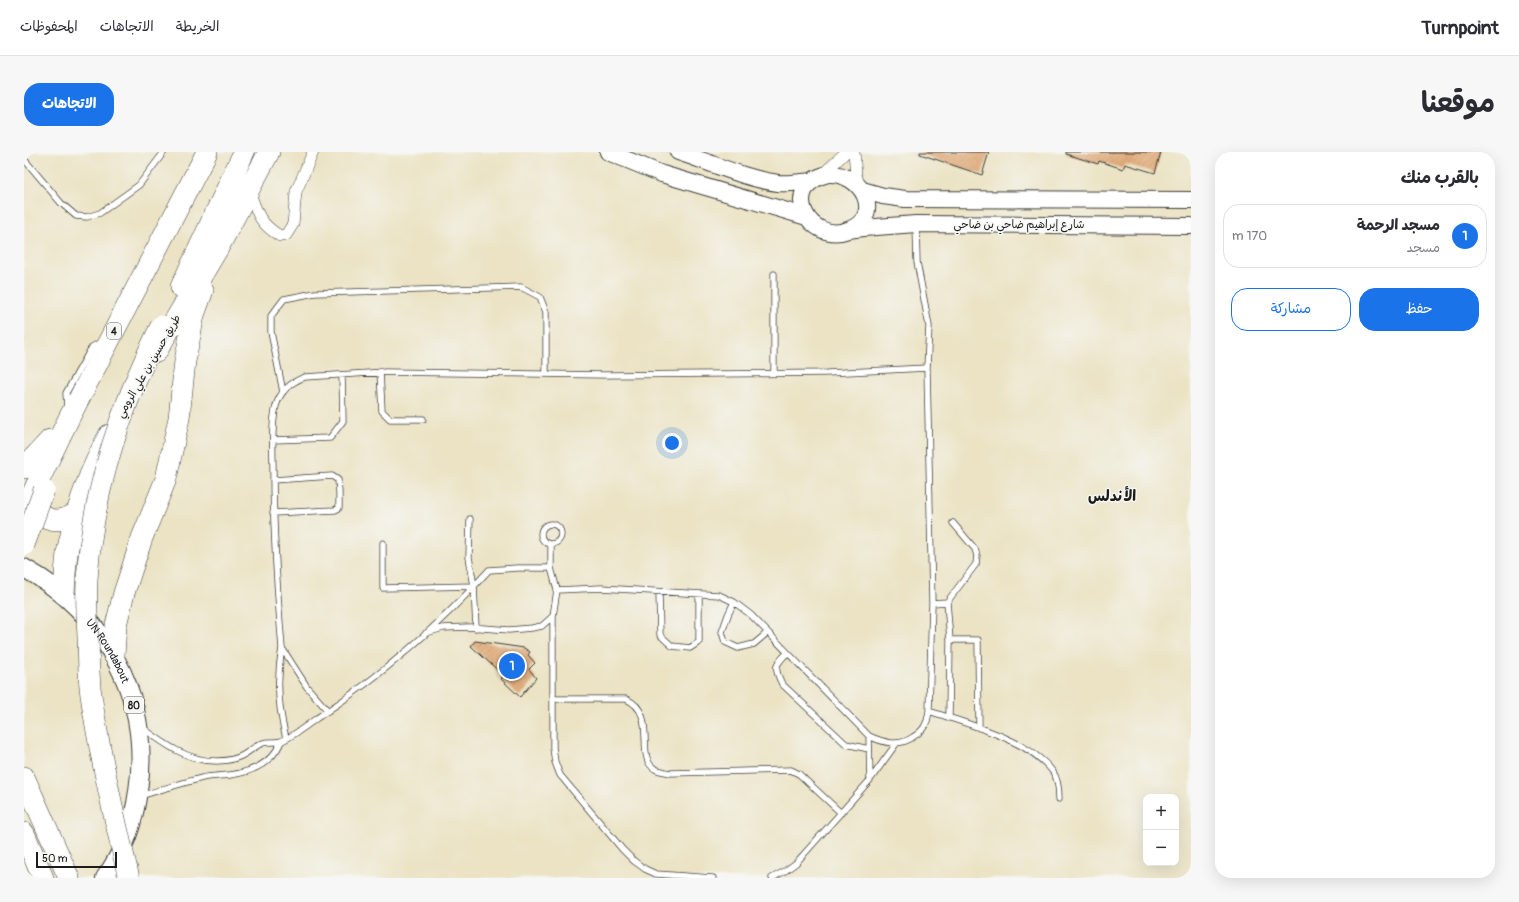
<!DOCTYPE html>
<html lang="ar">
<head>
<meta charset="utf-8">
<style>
  :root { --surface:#fff; --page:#f7f7f7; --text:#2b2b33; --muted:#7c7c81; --line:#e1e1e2; --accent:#1a73e8 }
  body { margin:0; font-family:Pangolin,"Playpen Sans Arabic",sans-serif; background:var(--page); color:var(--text); direction:rtl }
  .controls { position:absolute; right:12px; bottom:12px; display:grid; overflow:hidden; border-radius:8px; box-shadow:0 4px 16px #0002 }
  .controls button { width:36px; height:36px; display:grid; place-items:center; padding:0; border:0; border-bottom:1px solid var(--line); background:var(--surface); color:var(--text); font:20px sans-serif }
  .scale { position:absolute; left:12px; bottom:10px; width:81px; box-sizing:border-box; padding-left:4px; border:2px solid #1c1c1c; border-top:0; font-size:11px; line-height:14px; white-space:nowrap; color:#1c1c1c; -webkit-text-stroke:3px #f6f6f2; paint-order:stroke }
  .you { position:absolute; left:648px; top:291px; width:14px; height:14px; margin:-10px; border:3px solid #fff; border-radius:50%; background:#1a73e8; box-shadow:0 0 0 6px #1a73e833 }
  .badge { display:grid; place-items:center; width:26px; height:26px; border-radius:50%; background:var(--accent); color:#fff; font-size:13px; font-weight:700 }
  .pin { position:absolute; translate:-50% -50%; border:2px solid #fff; box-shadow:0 1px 4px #0006 }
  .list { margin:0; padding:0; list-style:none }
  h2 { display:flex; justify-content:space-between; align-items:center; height:52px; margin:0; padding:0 16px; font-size:17px }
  h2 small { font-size:13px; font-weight:400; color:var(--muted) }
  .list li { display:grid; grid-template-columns:26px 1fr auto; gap:12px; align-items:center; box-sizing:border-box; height:64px; margin:0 8px 8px; padding:0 8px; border:1px solid var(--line); border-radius:16px }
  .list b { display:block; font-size:15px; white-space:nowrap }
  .list p { margin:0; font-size:13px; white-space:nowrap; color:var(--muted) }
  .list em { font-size:13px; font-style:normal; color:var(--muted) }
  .actions { display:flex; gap:8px; padding:12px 16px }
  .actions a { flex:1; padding:9px 0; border:1px solid var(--accent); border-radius:16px; text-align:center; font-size:14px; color:var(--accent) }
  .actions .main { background:var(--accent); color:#fff }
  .map { position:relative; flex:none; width:1167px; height:726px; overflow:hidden; direction:ltr; border-radius:16px }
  header { display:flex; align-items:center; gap:24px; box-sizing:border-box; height:56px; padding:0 20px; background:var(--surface); border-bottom:1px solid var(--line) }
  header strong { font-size:19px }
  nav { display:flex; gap:22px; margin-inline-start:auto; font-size:14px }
  .intro { display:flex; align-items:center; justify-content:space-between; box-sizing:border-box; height:96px; padding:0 24px }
  h1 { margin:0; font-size:28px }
  .button { padding:10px 18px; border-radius:16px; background:var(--accent); color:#fff; font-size:14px; font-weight:700 }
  main { display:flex; gap:24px; padding:0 24px }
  aside { flex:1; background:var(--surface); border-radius:16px; box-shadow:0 4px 16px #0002 }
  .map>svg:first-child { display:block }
  .building { fill:url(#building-hatch) }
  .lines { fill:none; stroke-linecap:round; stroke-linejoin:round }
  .lane-casing { stroke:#3b3a35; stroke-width:7 }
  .street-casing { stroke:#3b3a35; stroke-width:12 }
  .secondary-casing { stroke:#3b3a35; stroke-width:18 }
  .primary-casing { stroke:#3b3a35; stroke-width:20 }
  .highway-casing { stroke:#3b3a35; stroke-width:22 }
  .lane { stroke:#fff; stroke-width:5.5 }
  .street { stroke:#fff; stroke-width:11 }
  .secondary { stroke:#fff; stroke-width:16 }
  .primary { stroke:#fff; stroke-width:18 }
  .highway { stroke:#fff; stroke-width:21 }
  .highway-bridge-casing { stroke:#3b3a35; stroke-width:22; stroke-linecap:butt }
  .highway-bridge { stroke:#fff; stroke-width:21 }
  .labels { text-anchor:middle; stroke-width:3; stroke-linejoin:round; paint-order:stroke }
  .shield { fill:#f6f6f2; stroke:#5d5d5c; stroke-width:1 }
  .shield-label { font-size:10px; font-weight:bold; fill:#1c1c1c }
  .street-label { font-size:11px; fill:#1c1c1c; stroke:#f6f6f2 }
  .district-label { font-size:15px; font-weight:bold; fill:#1c1c1c; stroke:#f6f6f2 }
</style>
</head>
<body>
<header>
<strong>Turnpoint</strong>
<nav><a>الخريطة</a><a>الاتجاهات</a><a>المحفوظات</a></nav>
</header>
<div class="intro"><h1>موقعنا</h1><a class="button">الاتجاهات</a></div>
<main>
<aside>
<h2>بالقرب منك<small></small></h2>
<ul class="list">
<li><span class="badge">1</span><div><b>مسجد الرحمة</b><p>مسجد</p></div><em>170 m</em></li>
</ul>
<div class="actions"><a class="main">حفظ</a><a>مشاركة</a></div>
</aside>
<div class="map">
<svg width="1167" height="726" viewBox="0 0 1167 726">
  <defs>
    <pattern id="building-hatch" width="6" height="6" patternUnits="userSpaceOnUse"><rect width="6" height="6" fill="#e1ab79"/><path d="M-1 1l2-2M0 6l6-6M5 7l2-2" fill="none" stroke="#c09368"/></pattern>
  </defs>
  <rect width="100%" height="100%" fill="#f6f6f2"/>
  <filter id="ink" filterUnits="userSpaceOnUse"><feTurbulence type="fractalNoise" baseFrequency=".025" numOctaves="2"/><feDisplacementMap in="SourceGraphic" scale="8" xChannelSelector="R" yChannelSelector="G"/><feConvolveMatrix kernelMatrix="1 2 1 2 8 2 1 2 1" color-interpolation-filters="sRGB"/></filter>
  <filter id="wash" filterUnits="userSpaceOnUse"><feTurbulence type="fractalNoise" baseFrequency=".012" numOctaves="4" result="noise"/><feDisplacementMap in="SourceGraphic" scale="16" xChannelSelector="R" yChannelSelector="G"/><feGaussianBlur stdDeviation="0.9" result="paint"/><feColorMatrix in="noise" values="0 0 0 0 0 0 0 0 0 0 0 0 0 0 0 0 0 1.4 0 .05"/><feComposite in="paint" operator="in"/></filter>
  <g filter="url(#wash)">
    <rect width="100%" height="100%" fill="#ebe3c4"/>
    <g id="blocks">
      <path class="building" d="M896,0H965L958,23L896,2Z
        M1042,0H1137L1131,21L1101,12L1099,17L1075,9L1074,12L1042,2Z
        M451,489L500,496L506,500L504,503L511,511L505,517L512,526L496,545L477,527L479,523L447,494Z"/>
    </g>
  </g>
  <g filter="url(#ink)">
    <use href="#blocks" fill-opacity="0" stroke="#3b3a35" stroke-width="1"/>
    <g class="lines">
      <g class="lane-casing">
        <path id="lane" d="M0,7L37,51L52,64L63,65L76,61L115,33L140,0
          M356,220L358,259L366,267H399
          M750,221V122
          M259,240L247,180V164L260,147L291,141L497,135L516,145L522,160V222
          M43,255L42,241L68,195L77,190
          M249,288L306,286L319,269L318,223
          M249,328L308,324L314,328L315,340V356L311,358L249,361
          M446,367L445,405L450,434L452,476
          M517 382a10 10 0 1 1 20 0a10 10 0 1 1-20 0Z
          M359,391V436L450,434
          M527,416V392
          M533,438L577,436L695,443L710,450L727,463L845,584C860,591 875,595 889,585C894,582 900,577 902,571C904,568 904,563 905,559L908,451L903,216L905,174L893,110L892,74
          M635,440L636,483L648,494L666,496L675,490V442
          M710,450L704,463L698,480L701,490L714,496L730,492L743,481
          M923,450L926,488L925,566
          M908,451L923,450L952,412L953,404L951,397L929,371
          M529,464V596L531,610L536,623L598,697L610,709L621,717L632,722L689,726
          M926,488H954L955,576
          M258,496L283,535L304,559
          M763,501C750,514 750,516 758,532L822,592L845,597
          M529,547H602C635,561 610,605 631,617C635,619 642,620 646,621L767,618L775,622L817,661
          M905,559C943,572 1005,587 1029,620C1034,627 1035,638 1035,647
          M119,576C140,592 164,609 192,609C202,609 213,607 221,602C227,598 233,593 239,591C245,589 252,591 257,589C265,587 285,572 293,566C356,525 415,474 465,418L493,416H527L533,438L529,464L518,474L508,476L485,478L446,475L419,476L402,481
          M845,584L846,628
          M262,586C254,556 252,527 258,496C253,437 249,377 249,317C249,297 247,274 252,254C256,240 267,230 281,225L362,220L582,223L803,221L903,216
          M116,644C137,638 157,631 178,626C187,624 197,624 206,623C229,620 248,611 257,590
          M748,726L761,719L772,711L846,628L872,592"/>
      </g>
      <g class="street-casing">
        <path id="street" d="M830,0L832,23L836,35
          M798,23L822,0
          M225,38C233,61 235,71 256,84L262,83L269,72L272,40L289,0"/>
      </g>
      <g class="secondary-casing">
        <path id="secondary" d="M584,0L638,22L783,65
          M654,0C685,10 722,27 754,31C765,32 776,30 788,29
          M804,22C839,20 861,65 824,78C785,93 754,34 804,22Z
          M838,38L859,44L881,47L1167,48
          M824,78L839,76L892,72L1167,74"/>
      </g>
      <g class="primary-casing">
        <g id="primary">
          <path id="s1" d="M0,416C81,461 128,546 114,639C110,669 99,701 81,726"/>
        </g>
      </g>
      <g class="highway-casing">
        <path id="highway" d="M157,135L220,0
          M132,200L194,96L245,0
          M0,316L26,288
          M10,341C9,368 34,375 53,360
          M0,359L45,266L183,0
          M40,442C41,427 41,411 44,396C52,357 66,318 85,283
          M90,503L92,473L100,441L118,386L142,327L155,266L161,209L170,163L179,138
          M0,625L45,726
          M0,681L19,726"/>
      </g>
      <use href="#lane" class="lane"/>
      <use href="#street" class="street"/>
      <use href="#secondary" class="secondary"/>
      <use href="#primary" class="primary"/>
      <use href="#highway" class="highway"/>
      <g class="highway-bridge-casing">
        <path id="highway-bridge" d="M0,393L20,338
          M105,726C90,665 76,605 67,543C64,524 65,504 64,485C63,466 62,447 63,428C68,339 97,254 137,174"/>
      </g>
      <use href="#highway-bridge" class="highway-bridge"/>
    </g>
  </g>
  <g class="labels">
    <g class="shield">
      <rect x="83" y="171" width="14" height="16" rx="3"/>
      <rect x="100" y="545" width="20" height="16" rx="3"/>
    </g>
    <g class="shield-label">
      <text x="90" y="183">4</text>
      <text x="110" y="557">80</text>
    </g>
    <g class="street-label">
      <text x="995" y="76">شارع إبراهيم ضاحي بن ضاحي</text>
      <text transform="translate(124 214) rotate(-60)" y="4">طريق حسين بن علي الرومي</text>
      <text dy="4" stroke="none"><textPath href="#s1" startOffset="120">UN Roundabout</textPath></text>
    </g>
    <g class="district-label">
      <text x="1088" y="349">الأندلس</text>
    </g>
  </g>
</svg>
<div class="controls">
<button>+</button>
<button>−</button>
</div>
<div class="scale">50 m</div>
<div class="you"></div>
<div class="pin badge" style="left:488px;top:514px">1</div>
</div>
</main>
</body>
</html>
